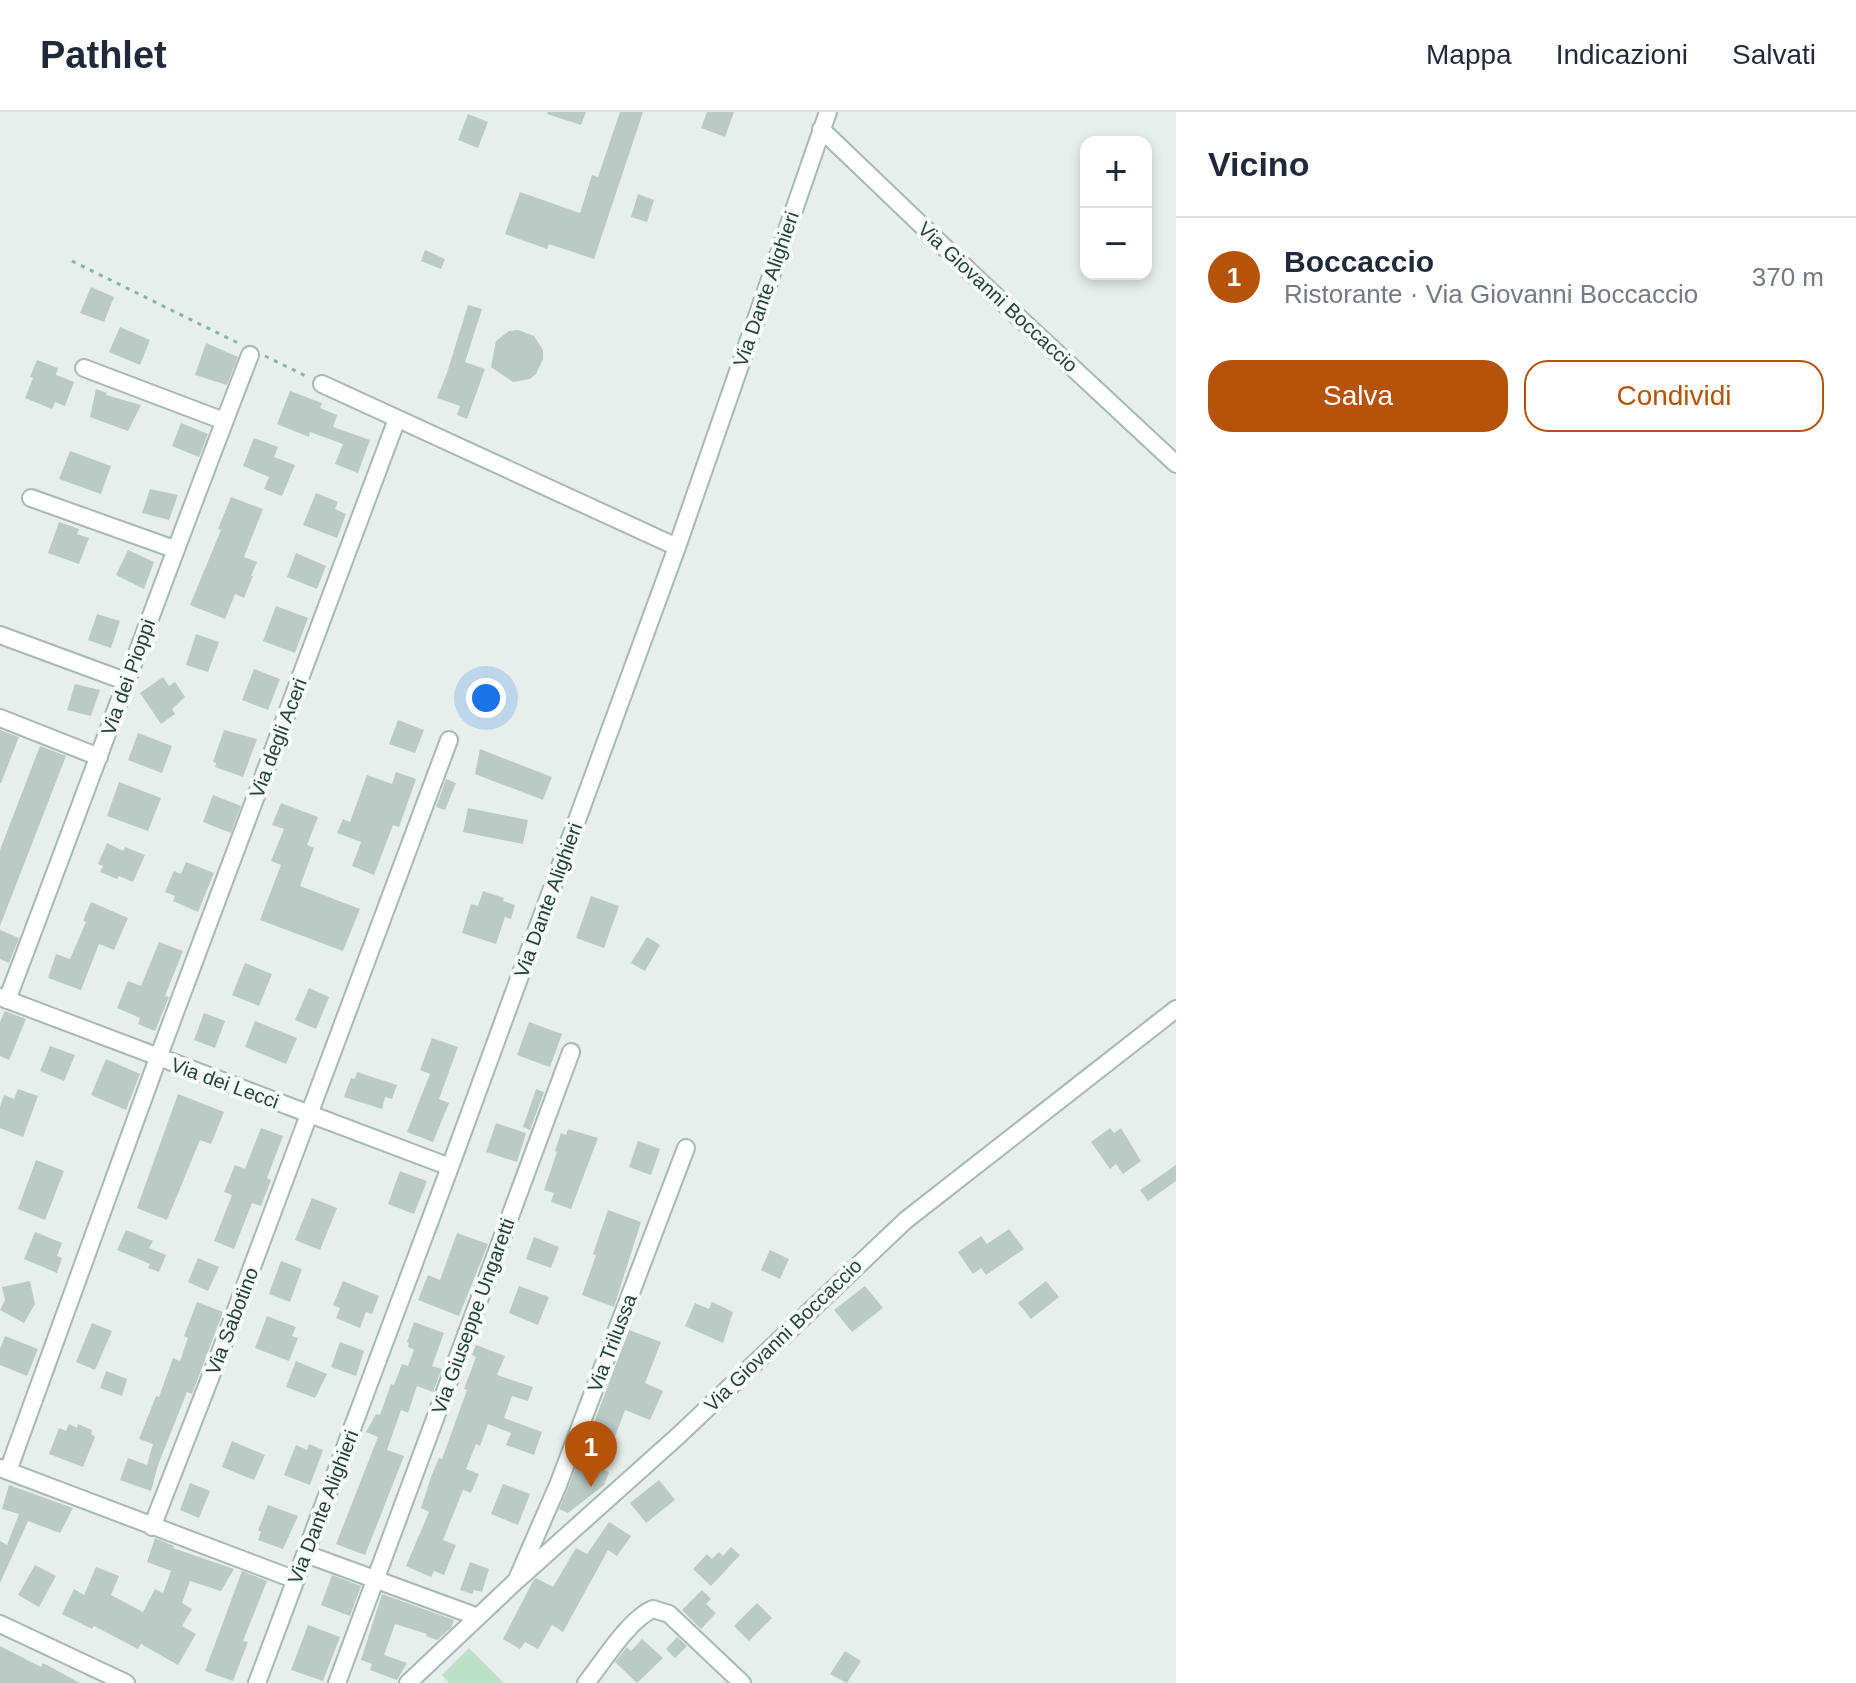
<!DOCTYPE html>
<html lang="it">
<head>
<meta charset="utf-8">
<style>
  :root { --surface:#fff; --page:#f2f2f3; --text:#1f2937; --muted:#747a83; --line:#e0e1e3; --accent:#b45309 }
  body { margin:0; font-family:Helvetica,sans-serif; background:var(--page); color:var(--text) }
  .controls { position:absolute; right:24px; top:24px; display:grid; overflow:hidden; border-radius:16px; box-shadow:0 4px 12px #0003 }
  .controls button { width:72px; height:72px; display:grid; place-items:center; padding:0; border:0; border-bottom:2px solid var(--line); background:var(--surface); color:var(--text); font:40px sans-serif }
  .you { position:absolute; left:486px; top:586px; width:28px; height:28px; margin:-20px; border:6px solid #fff; border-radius:50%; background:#1a73e8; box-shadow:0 0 0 12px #1a73e833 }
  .badge { display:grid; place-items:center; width:52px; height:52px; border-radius:50%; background:var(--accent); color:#fff; font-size:26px; font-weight:700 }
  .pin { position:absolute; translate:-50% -66px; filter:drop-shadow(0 2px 4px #0008) }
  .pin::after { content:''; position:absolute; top:42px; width:28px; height:24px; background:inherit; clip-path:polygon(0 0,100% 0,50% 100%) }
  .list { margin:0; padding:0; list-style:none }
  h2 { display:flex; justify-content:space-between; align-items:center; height:104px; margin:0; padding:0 32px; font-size:34px }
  h2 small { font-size:26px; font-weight:400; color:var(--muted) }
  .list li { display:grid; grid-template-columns:52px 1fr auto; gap:24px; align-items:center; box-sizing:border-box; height:120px; padding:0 32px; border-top:2px solid var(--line) }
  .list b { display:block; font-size:30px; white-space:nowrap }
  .list p { margin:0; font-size:26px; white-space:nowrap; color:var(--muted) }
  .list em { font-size:26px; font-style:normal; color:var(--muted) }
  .actions { display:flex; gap:16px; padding:24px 32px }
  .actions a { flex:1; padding:18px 0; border:2px solid var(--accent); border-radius:24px; text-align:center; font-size:28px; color:var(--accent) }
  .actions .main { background:var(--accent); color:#fff }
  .map { position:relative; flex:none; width:1176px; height:1571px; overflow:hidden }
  header { display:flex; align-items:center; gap:48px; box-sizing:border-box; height:112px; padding:0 40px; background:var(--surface); border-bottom:2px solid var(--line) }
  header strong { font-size:38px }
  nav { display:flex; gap:44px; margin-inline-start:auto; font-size:28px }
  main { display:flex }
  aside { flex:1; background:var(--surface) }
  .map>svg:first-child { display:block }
  .green { fill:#bfe0c8 }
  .building { fill:#bbcac4 }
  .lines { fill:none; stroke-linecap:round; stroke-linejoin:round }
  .minor-casing { stroke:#a8b8b2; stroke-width:20 }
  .path { stroke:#86b3a5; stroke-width:3; stroke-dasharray:4 6; stroke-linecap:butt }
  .minor { stroke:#fff; stroke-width:16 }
  .labels { text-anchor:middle; stroke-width:8; stroke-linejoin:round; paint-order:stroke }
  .street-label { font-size:20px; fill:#24423a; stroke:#f7fbf9 }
</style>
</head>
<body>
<header>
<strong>Pathlet</strong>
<nav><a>Mappa</a><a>Indicazioni</a><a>Salvati</a></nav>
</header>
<main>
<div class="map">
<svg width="1176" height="1571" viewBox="0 0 1176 1571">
  <rect width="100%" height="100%" fill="#e6efeb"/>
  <path class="green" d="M469,1536L504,1571H449L442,1563Z"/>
  <path class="building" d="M548,0H586L581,13L547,2Z
    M620,0H643L594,147L549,132L547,137L505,122L520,80L580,101L592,63L598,65Z
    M707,0H734L725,25L701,16Z
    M468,2L488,10L478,36L458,28Z
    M638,82L654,88L647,110L631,105Z
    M425,138L445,147L441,157L421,149Z
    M91,175L114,185L104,210L80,201Z
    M468,193L482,197L465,250L485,257L467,307L457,303L460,294L437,286L447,261Z
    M120,215L150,228L140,253L109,240Z
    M518,218L534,224L543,238V247L536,262L530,267L513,270L491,255L496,229L509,219Z
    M206,231L238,245L227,273L195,263Z
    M37,248L58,256L56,263L74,270L65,294L55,290L52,297L25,286L33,266L30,265Z
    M96,277L107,281L106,283L141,293L128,319L90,305Z
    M290,279L322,291L320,296L337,303L333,315L370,328L358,361L335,352L343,332L310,320L309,325L277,312Z
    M181,311L208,322L199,345L172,334Z
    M254,326L278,335L274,345L295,353L282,384L264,377L269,365L243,354Z
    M70,339L111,354L101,382L59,367Z
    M150,377L178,383L169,408L142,401Z
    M316,381L338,390L335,397L346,402L337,426L303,413Z
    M231,385L263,397L244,445L257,450L251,464H253L244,486L235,482L225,507L190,493L221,418L218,417Z
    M59,410L79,417L77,422L89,426L79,452L48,441Z
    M128,438L154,450L144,477L116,463Z
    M296,441L326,454L317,477L287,465Z
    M276,494L308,506L295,541L263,529Z
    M97,502L120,509L111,536L88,528Z
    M196,522L219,530L208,560L186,553Z
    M254,557L280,567L268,598L242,588Z
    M163,565L169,574L175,570L185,585L172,597L175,602L161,612L140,581Z
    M75,572L100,578L91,604L67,598Z
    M398,608L424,618L415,641L389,632Z
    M0,618L19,625L1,671H0Z
    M224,618L257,627L243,665L215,655L216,651L213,650Z
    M138,621L172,634L162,661L128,648Z
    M40,634L66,644L0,814V738Z
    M480,637L552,665L543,688L475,662Z
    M396,660L416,667L399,715L393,713L374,763L352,754L361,730L337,721L343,707L350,710L367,663L392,672Z
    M446,667L456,671L445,698L436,695Z
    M119,670L161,686L148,719L107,704Z
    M213,683L241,694L231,721L203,710Z
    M281,691L318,705L307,733L314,736L300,774L360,797L343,839L260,808L281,753L271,749L284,717L272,713Z
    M468,696L528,708L523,732L463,720Z
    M107,731L123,739L125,735L145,743L133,770L119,764L117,767L100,760L103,754L98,752Z
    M186,750L214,761L198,800L173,789L175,784L165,780L174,759L181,762Z
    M483,779L504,786L503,789L515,793L511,807L505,805L496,832L462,821L471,792L478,794Z
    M591,784L619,794L604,836L576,826Z
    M91,790L128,806L114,838L99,832L81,878L48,866L56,842L70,847L86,810L83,809Z
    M0,818L19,826L9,851L0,847Z
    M647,825L660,833L645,859L631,851Z
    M159,830L183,839L165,884L169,885L155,919L138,912L140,906L117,896L128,869L141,874Z
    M245,851L272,862L259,894L232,883Z
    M309,876L329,885L316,917L295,908Z
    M5,899L26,907L9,948L0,944V910Z
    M204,901L225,909L215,936L194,928Z
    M255,909L297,926L286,952L245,935Z
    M529,910L562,922L550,955L517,943Z
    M432,926L458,935L439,987L449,991L433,1030L407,1020L430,962L420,958Z
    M50,934L75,943L64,969L40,959Z
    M106,947L140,962L126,998L91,983Z
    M357,960L397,973L392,987L385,985L382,997L344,985L351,966L355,967Z
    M18,977L38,984L23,1025L0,1016V995L4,983L14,987Z
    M536,977L544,980L530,1018L523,1015Z
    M178,982L224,1000L211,1032L200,1028L167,1108L137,1096Z
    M496,1011L526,1021L517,1050L486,1040Z
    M261,1016L283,1024L267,1066L271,1068L261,1094L252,1091L234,1137L214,1129L232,1083L224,1080L235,1053L245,1057Z
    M1110,1016L1114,1021L1121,1016L1141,1049L1123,1062L1116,1052L1110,1057L1091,1030Z
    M568,1017L598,1026L571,1097L551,1090L554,1081L544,1078L557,1040L555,1039L561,1021L566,1023Z
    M638,1029L660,1037L651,1063L629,1055Z
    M36,1048L64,1059L45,1108L18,1097Z
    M1176,1053V1069L1148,1089L1140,1078Z
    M400,1059L427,1069L414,1102L388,1092Z
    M312,1086L337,1096L320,1138L295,1128Z
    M608,1098L641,1110L614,1195L582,1183L596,1143L593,1142Z
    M1009,1117L1024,1137L986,1163L981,1156L973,1162L958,1140L981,1124L987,1132Z
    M126,1118L153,1129L149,1136L166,1143L159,1160L148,1156L150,1152L117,1138Z
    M35,1120L62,1131L57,1144L62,1146L57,1161L24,1147Z
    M457,1121L488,1132L459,1204L418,1188L428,1163L440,1168Z
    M534,1125L559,1135L551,1156L526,1147Z
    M770,1138L789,1147L780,1167L761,1158Z
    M198,1146L219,1155L208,1179L188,1170Z
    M281,1149L302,1157L290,1190L269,1182Z
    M30,1169L35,1192L24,1211L0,1198L5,1188L2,1175Z
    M343,1169L379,1184L372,1202L366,1200L360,1216L336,1206L340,1196L333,1193Z
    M1046,1169L1059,1185L1031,1207L1018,1191Z
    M519,1174L549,1185L538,1213L509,1201Z
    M865,1174L883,1196L852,1220L834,1198Z
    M197,1190L223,1200L192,1282L187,1280L158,1353L151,1379L120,1368L128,1346L147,1353L153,1332L139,1327L156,1284L159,1285L173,1246L180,1249L188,1226L184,1224Z
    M712,1190L733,1200L723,1231L685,1214L695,1191L709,1197Z
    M267,1204L296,1215L292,1224L298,1226L289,1249L255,1236Z
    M414,1210L444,1221L432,1254L442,1257L433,1280L417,1274L408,1301L401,1298L387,1338L404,1344L365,1443L336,1432L378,1325L366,1320L376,1302L380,1303L391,1272L394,1273L402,1252L408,1254L414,1238L408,1235L409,1231L407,1230Z
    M92,1211L112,1219L95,1258L76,1250Z
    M629,1218L661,1230L645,1271L663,1279L650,1308L625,1298L607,1346L584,1337Z
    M5,1224L38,1237L27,1264L0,1253V1237Z
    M340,1230L364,1239L356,1264L331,1255Z
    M476,1233L505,1244L497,1263L533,1275L528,1289L512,1284L504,1306L542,1320L534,1343L506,1333L511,1321L488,1312L480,1334L476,1332L466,1357L479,1362L471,1381L463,1378L443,1428L456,1433L444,1463L434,1459L431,1465L406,1454L429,1400L421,1396L431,1365L439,1346L442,1347L467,1278L464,1277L476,1245L472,1243Z
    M296,1249L327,1262L315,1286L286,1275Z
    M106,1259L127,1267L122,1284L100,1276Z
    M69,1312L77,1316L78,1312L92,1318L91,1322L95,1325L83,1355L49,1342L59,1316L66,1319Z
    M232,1329L265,1343L254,1368L222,1355Z
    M309,1332L323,1338L310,1373L284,1363L296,1333L307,1338Z
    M577,1354L603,1355L602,1357L609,1360L604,1373L568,1401L559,1397Z
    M659,1368L675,1388L646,1411L630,1391Z
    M190,1371L210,1379L199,1406L180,1398Z
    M503,1372L530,1382L518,1413L491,1402Z
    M9,1373L73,1396L60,1421L28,1409L0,1471V1429L7,1433L19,1402L2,1397Z
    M268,1393L298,1404L283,1437L258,1428L261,1420L258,1418Z
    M609,1410L631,1424L617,1444L608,1438L563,1520L552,1513L538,1537L525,1530L520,1537L503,1527L533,1469L536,1466L553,1475L576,1436L587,1442Z
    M155,1426L174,1434L173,1436L234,1457L221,1479L190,1469L182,1491L192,1497L182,1514L196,1522L178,1553L141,1532L138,1537L94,1514L92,1517L62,1502L74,1477L84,1483L96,1455L119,1464L111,1483L143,1500L155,1477L163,1481L171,1459L147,1450Z
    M731,1435L740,1443L711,1474L693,1457L707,1442L712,1447L719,1440L723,1444Z
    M470,1450L489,1457L482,1480L474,1478L472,1482L460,1478Z
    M35,1453L56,1464L39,1495L18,1483Z
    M242,1459L267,1469L243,1529L248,1530L233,1569L205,1559Z
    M332,1463L361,1474L350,1504L321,1493Z
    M702,1478L711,1487L706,1492L716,1501L701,1517L682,1498Z
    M382,1482L454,1508L451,1516L437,1528L426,1524L427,1522L395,1512L384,1543L407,1551L397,1568L370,1558L372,1552L361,1548Z
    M757,1491L772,1506L749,1529L734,1514Z
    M308,1513L340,1525L323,1569L291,1558Z
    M677,1525L687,1534L675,1546L666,1537Z
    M642,1527L663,1546L637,1571L615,1550L627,1535L631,1539Z
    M0,1534L41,1555L43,1551L80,1571H0Z
    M845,1539L861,1549L847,1571L830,1562Z"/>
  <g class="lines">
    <g class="minor-casing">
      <path id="minor" d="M821,17L985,174L1176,352
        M84,256L224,309
        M322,272L677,435
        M31,386L174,437
        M0,523L125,569
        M0,606L99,645
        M0,885L450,1055
        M7,888C89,673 167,457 250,243
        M0,1356L296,1468
        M8,1359L158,946L397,307
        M152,1415L221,1238L449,628
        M306,1442L478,1505
        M518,1465L558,1373L686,1036
        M0,1512L126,1571
        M257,1571L450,1055L677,435L828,0
        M337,1571L571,940
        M408,1571L515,1470L678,1324L906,1108L1176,897
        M586,1571C603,1550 629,1507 653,1497L669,1502L742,1571"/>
    </g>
    <path class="path" d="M72,149L240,232
      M265,244L308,265"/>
    <use href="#minor" class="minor"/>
  </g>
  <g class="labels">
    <g class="street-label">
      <text transform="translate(766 177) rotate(-71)" y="7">Via Dante Alighieri</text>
      <text transform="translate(998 185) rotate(43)" y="7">Via Giovanni Boccaccio</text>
      <text transform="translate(128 565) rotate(-70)" y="7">Via dei Pioppi</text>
      <text transform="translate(278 626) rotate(-69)" y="7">Via degli Aceri</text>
      <text transform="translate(548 788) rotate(-70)" y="7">Via Dante Alighieri</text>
      <text transform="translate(225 971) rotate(20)" y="7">Via dei Lecci</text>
      <text transform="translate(473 1204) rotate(-70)" y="7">Via Giuseppe Ungaretti</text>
      <text transform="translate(232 1209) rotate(-69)" y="7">Via Sabotino</text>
      <text transform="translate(783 1223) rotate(-44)" y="7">Via Giovanni Boccaccio</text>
      <text transform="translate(612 1231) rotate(-69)" y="7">Via Trilussa</text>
      <text transform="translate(323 1395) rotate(-69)" y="7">Via Dante Alighieri</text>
    </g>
  </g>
</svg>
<div class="controls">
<button>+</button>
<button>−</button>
</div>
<div class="you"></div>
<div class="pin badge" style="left:591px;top:1375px">1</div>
</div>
<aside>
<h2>Vicino<small></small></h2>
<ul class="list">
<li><span class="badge">1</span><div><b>Boccaccio</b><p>Ristorante · Via Giovanni Boccaccio</p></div><em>370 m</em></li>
</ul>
<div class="actions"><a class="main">Salva</a><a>Condividi</a></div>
</aside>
</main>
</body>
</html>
